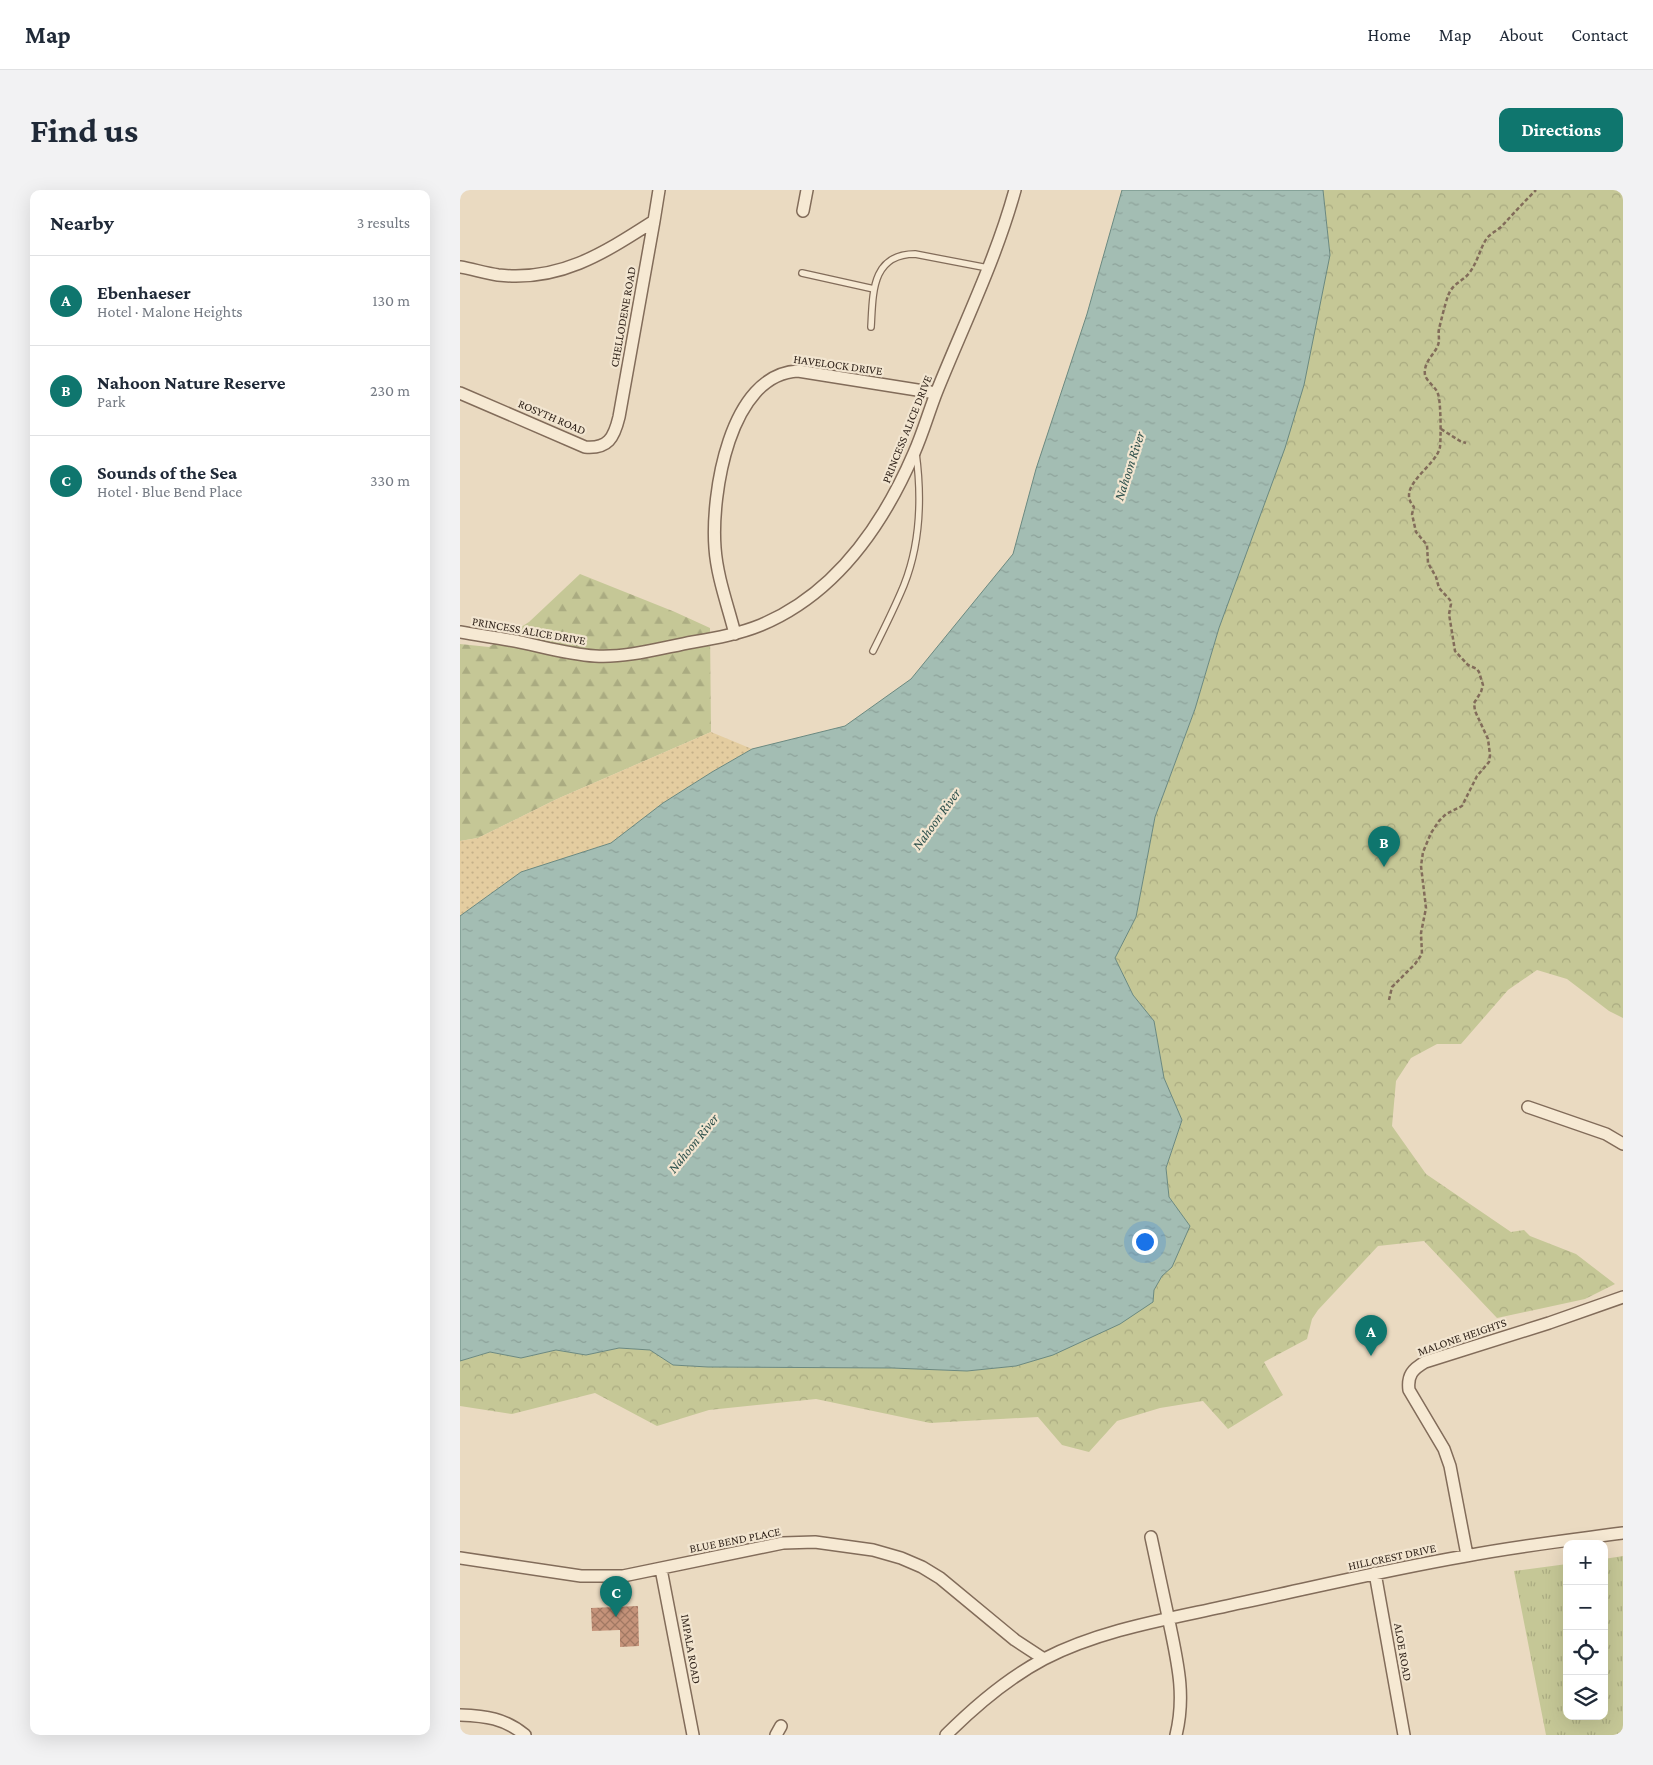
<!DOCTYPE html>
<html lang="en">
<head>
<meta charset="utf-8">
<style>
  :root { --surface:#fff; --page:#f2f2f3; --text:#1f2937; --muted:#747a83; --line:#e0e1e3; --accent:#0f766e }
  body { margin:0; font-family:"Crimson Pro",serif; background:var(--page); color:var(--text) }
  .controls { position:absolute; right:15px; bottom:15px; display:grid; overflow:hidden; border-radius:10px; box-shadow:0 5px 20px #0002 }
  .controls button { width:45px; height:45px; display:grid; place-items:center; padding:0; border:0; border-bottom:1px solid var(--line); background:var(--surface); color:var(--text); font:25px sans-serif }
  .you { position:absolute; left:684px; top:1051px; width:18px; height:18px; margin:-12px; border:4px solid #fff; border-radius:50%; background:#1a73e8; box-shadow:0 0 0 8px #1a73e833 }
  .badge { display:grid; place-items:center; width:32px; height:32px; border-radius:50%; background:var(--accent); color:#fff; font-size:16px; font-weight:700 }
  .pin { position:absolute; translate:-50% -41px; filter:drop-shadow(0 1px 2px #0008) }
  .pin::after { content:''; position:absolute; top:26px; width:18px; height:15px; background:inherit; clip-path:polygon(0 0,100% 0,50% 100%) }
  .list { margin:0; padding:0; list-style:none }
  h2 { display:flex; justify-content:space-between; align-items:center; height:65px; margin:0; padding:0 20px; font-size:21px }
  h2 small { font-size:16px; font-weight:400; color:var(--muted) }
  .list li { display:grid; grid-template-columns:32px 1fr auto; gap:15px; align-items:center; box-sizing:border-box; height:90px; padding:0 20px; border-top:1px solid var(--line) }
  .list b { display:block; font-size:19px; white-space:nowrap }
  .list p { margin:0; font-size:16px; white-space:nowrap; color:var(--muted) }
  .list em { font-size:16px; font-style:normal; color:var(--muted) }
  .icon { flex:none; width:28px; height:28px; fill:none; stroke:currentColor; stroke-width:2; stroke-linecap:round; stroke-linejoin:round }
  .map { position:relative; flex:none; width:1163px; height:1545px; overflow:hidden; border-radius:10px }
  header { display:flex; align-items:center; gap:30px; box-sizing:border-box; height:70px; padding:0 25px; background:var(--surface); border-bottom:1px solid var(--line) }
  header strong { font-size:24px }
  nav { display:flex; gap:28px; margin-inline-start:auto; font-size:18px }
  .intro { display:flex; align-items:center; justify-content:space-between; box-sizing:border-box; height:120px; padding:0 30px }
  h1 { margin:0; font-size:35px }
  .button { padding:12px 22px; border-radius:10px; background:var(--accent); color:#fff; font-size:18px; font-weight:700 }
  main { display:flex; gap:30px; padding:0 30px }
  aside { flex:1; background:var(--surface); border-radius:10px; box-shadow:0 5px 20px #0002 }
  .map>svg:first-child { display:block }
  .grass { fill:url(#grass-tufts) }
  .forest { fill:url(#forest-firs) }
  .sand { fill:url(#sand-dots) }
  .park { fill:url(#park-crowns) }
  .water { fill:url(#water-ripples); stroke:#6b8980 }
  .building { fill:url(#building-cross-hatch) }
  .lines { fill:none; stroke-linecap:round; stroke-linejoin:round }
  .lane-casing { stroke:#826c5a; stroke-width:8 }
  .street-casing { stroke:#826c5a; stroke-width:14 }
  .path { stroke:#826c5a; stroke-width:2.5; stroke-dasharray:4 2.5; stroke-linecap:butt }
  .lane { stroke:#f6e9d3; stroke-width:5.5 }
  .street { stroke:#f6e9d3; stroke-width:11 }
  .labels { text-anchor:middle; stroke-width:4.5; stroke-linejoin:round; paint-order:stroke }
  .street-label { font-size:12px; fill:#33261d; stroke:#f2e5d0 }
  .water-label { font-size:14px; font-style:italic; fill:#2e514c; stroke:#f2e5d0 }
</style>
</head>
<body>
<header>
<strong>Map</strong>
<nav><a>Home</a><a>Map</a><a>About</a><a>Contact</a></nav>
</header>
<div class="intro"><h1>Find us</h1><a class="button">Directions</a></div>
<main>
<aside>
<h2>Nearby<small>3 results</small></h2>
<ul class="list">
<li><span class="badge">A</span><div><b>Ebenhaeser</b><p>Hotel · Malone Heights</p></div><em>130 m</em></li>
<li><span class="badge">B</span><div><b>Nahoon Nature Reserve</b><p>Park</p></div><em>230 m</em></li>
<li><span class="badge">C</span><div><b>Sounds of the Sea</b><p>Hotel · Blue Bend Place</p></div><em>330 m</em></li>
</ul>
</aside>
<div class="map">
<svg width="1163" height="1545" viewBox="0 0 1163 1545">
  <defs>
    <pattern id="grass-tufts" width="24" height="20" patternUnits="userSpaceOnUse" patternTransform="scale(1.25)"><rect width="24" height="20" fill="#c5c796"/><path d="M3 7l-1-3M5 7V3M7 7l1-3M15 17l-1-3M17 17v-4M19 17l1-3" fill="none" stroke="#aaab81"/></pattern>
    <pattern id="forest-firs" width="22" height="20" patternUnits="userSpaceOnUse" patternTransform="scale(1.25)"><rect width="22" height="20" fill="#c5c796"/><path d="M5 1l3.5 6h-7zM16 11l3.5 6h-7z" fill="#aaab81"/></pattern>
    <pattern id="sand-dots" width="8" height="8" patternUnits="userSpaceOnUse" patternTransform="scale(1.25)"><rect width="8" height="8" fill="#e4cda0"/><path d="M2 2h.1M6 6h.1" fill="none" stroke="#c4b089" stroke-width="1.8" stroke-linecap="round"/></pattern>
    <pattern id="park-crowns" width="20" height="18" patternUnits="userSpaceOnUse" patternTransform="scale(1.25)"><rect width="20" height="18" fill="#c5c796"/><path d="M2 6a3 3 0 1 1 6 0M12 15a3 3 0 1 1 6 0" fill="none" stroke="#aaab81"/></pattern>
    <pattern id="water-ripples" width="26" height="14" patternUnits="userSpaceOnUse" patternTransform="scale(1.25)"><rect width="26" height="14" fill="#a3bdb3"/><path d="M2 4q2-2 4 0t4 0M15 11q2-2 4 0t4 0" fill="none" stroke="#8da29a"/></pattern>
    <pattern id="building-cross-hatch" width="8" height="8" patternUnits="userSpaceOnUse" patternTransform="scale(1.25)"><rect width="8" height="8" fill="#c5937a"/><path d="M0 0l8 8M0 8l8-8" fill="none" stroke="#a17863"/></pattern>
  </defs>
  <rect width="100%" height="100%" fill="#eadac1"/>
  <path class="grass" d="M1163,1366V1545H1086L1054,1381L1107,1374V1526H1144V1369Z"/>
  <path class="forest" d="M120,384L215,422L250,438L251,542L97,609L18,648L0,651V454L29,457L69,432Z"/>
  <path class="sand" d="M251,542L292,559L252,582L203,613L151,653L61,682L0,726V651L18,648L97,609Z"/>
  <path class="park" d="M863,0H1163V828L1149,821L1107,789L1077,780L1048,800L1001,854H977L951,868L936,891L932,936L966,984L1051,1042L1064,1040L1070,1046L1116,1064L1155,1094L1125,1109L1037,1128L964,1051L918,1056L858,1120L852,1129L847,1149L804,1172L823,1205L768,1239L743,1211L700,1218L657,1231L629,1262L602,1255L578,1227L470,1233L356,1209L249,1220L197,1236L135,1203L52,1224L0,1216V1171L30,1162L61,1168L96,1160L126,1165L159,1158L190,1160L213,1175L248,1177L432,1178L507,1181L556,1176L660,1134L694,1100L702,1086L712,1077L730,1036L709,1007L706,978L722,930L704,888L694,831L673,805L655,768L676,727L695,627L735,519L870,65Z"/>
  <path class="water" d="M662,0H863L870,65L844,195L825,258L759,438L735,519L695,627L676,727L655,768L673,805L694,831L704,888L722,930L706,978L709,1007L730,1036L712,1077L702,1086L694,1100L693,1112L660,1134L593,1165L556,1176L507,1181L432,1178L248,1177L213,1175L190,1160L159,1158L126,1165L96,1160L61,1168L30,1162L0,1171V726L61,682L151,653L203,613L252,582L292,559L385,536L451,489L553,364L576,279L627,124Z"/>
  <path class="building" d="M178,1416L179,1456L160,1457V1440L132,1441L131,1418Z"/>
  <g class="lines">
    <g class="lane-casing">
      <path id="lane" d="M342,83L414,99
        M411,137C413,104 411,64 455,64L528,78
        M413,461C424,439 435,417 444,395C461,352 462,308 456,263"/>
    </g>
    <g class="street-casing">
      <path id="street" d="M343,21L347,0
        M0,77C12,79 25,83 38,85C100,92 144,63 194,31L199,0
        M0,203L125,257C148,259 154,248 159,227L194,31
        M0,442C16,445 33,447 49,450C78,455 105,464 135,466C167,468 201,458 233,452C256,448 279,444 301,435C375,404 423,335 454,263C463,243 469,221 477,201C504,134 536,69 555,0
        M275,444C268,416 257,387 255,358C251,305 269,184 338,181L476,203
        M1068,917L1146,944L1163,954
        M691,1347C697,1375 703,1403 709,1431C717,1471 726,1504 716,1545
        M1007,1365L990,1276L984,1259L949,1200C947,1185 953,1179 965,1172L1089,1133L1163,1107
        M0,1368L121,1386H163L323,1353L355,1352L413,1360L441,1368L462,1377L480,1388L555,1450L584,1469
        M201,1379L233,1545
        M915,1383L944,1545
        M0,1525C26,1526 44,1528 65,1545
        M316,1545L321,1536
        M486,1545C515,1516 548,1488 584,1469C644,1438 715,1428 780,1413C855,1397 930,1379 1006,1366C1058,1356 1111,1350 1163,1343"/>
    </g>
    <path class="path" d="M981,239L1000,251L1006,253
      M929,810L932,797L955,774L962,764L961,743L966,718L961,676L963,662L971,643L979,631L986,624L1002,616L1017,586L1029,572L1030,565L1028,549L1015,521L1014,513L1021,502L1023,495L1019,482L1017,479L1008,475L995,461L989,424L991,414L990,410L979,398L976,387L968,373L967,355L956,342L952,324L954,317C935,296 976,277 980,257C981,247 981,212 978,204C976,197 967,192 965,185C963,172 975,164 978,155C980,150 978,144 979,139C981,131 985,114 988,106C993,92 1003,92 1010,82C1018,71 1020,58 1027,48C1031,43 1037,41 1042,36C1053,24 1064,12 1076,0"/>
    <use href="#lane" class="lane"/>
    <use href="#street" class="street"/>
  </g>
  <g class="labels">
    <g class="street-label">
      <text transform="translate(163 127) rotate(-80)" y="4">CHELLODENE ROAD</text>
      <text transform="translate(378 175) rotate(8)" y="4">HAVELOCK DRIVE</text>
      <text transform="translate(92 227) rotate(23)" y="4">ROSYTH ROAD</text>
      <text transform="translate(447 239) rotate(-68)" y="4">PRINCESS ALICE DRIVE</text>
      <text transform="translate(69 441) rotate(10)" y="4">PRINCESS ALICE DRIVE</text>
      <text transform="translate(1002 1147) rotate(-19)" y="4">MALONE HEIGHTS</text>
      <text transform="translate(275 1350) rotate(-11)" y="4">BLUE BEND PLACE</text>
      <text transform="translate(932 1367) rotate(-12)" y="4">HILLCREST DRIVE</text>
      <text transform="translate(231 1459) rotate(80)" y="4">IMPALA ROAD</text>
      <text transform="translate(943 1462) rotate(80)" y="4">ALOE ROAD</text>
    </g>
    <g class="water-label">
      <text transform="translate(669 276) rotate(-72)" y="5">Nahoon River</text>
      <text transform="translate(476 629) rotate(-54)" y="5">Nahoon River</text>
      <text transform="translate(233 953) rotate(-51)" y="5">Nahoon River</text>
    </g>
  </g>
</svg>
<div class="controls">
<button>+</button>
<button>−</button>
<button><svg class="icon" aria-label="locate" viewBox="0 0 24 24"><circle cx="12" cy="12" r="6"/><path d="M12 2v4M12 18v4M2 12h4M18 12h4"/></svg></button>
<button><svg class="icon" aria-label="layers" viewBox="0 0 24 24"><path d="M12 4l9 5-9 5-9-5zM3 14l9 5 9-5"/></svg></button>
</div>
<div class="you"></div>
<div class="pin badge" style="left:911px;top:1166px">A</div>
<div class="pin badge" style="left:924px;top:677px">B</div>
<div class="pin badge" style="left:156px;top:1427px">C</div>
</div>
</main>
</body>
</html>
